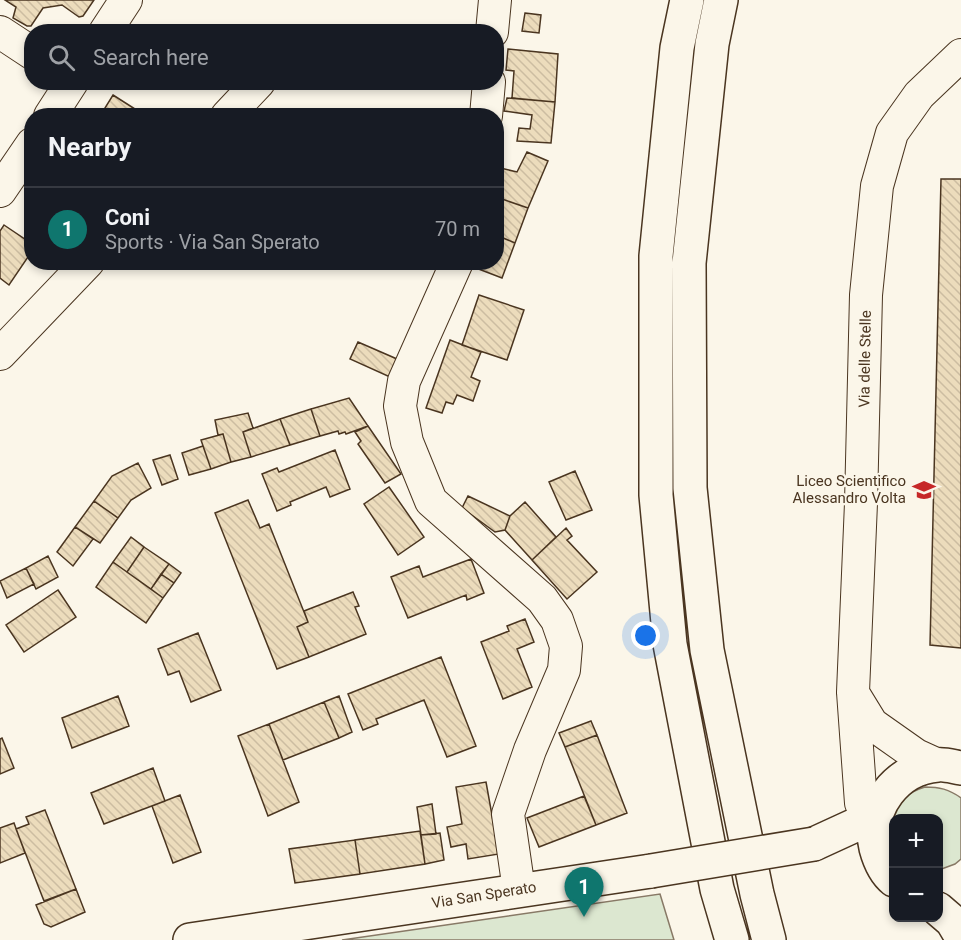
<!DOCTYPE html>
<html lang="en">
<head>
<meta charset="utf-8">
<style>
  :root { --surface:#171b24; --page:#242831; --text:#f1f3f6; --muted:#9ea1a6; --line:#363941; --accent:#0f766e }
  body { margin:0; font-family:Roboto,sans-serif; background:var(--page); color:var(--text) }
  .controls { position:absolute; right:18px; bottom:18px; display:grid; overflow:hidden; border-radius:12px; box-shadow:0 3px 9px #0003 }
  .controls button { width:54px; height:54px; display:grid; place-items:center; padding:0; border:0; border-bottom:2px solid var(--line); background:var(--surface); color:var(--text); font:30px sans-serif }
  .you { position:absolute; left:646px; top:636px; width:21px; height:21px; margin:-15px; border:4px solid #fff; border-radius:50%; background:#1a73e8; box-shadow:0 0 0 9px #1a73e833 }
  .badge { display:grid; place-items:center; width:39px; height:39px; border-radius:50%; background:var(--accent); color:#fff; font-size:20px; font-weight:700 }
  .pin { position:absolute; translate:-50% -50px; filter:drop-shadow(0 2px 3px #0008) }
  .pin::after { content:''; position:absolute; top:32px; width:21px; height:18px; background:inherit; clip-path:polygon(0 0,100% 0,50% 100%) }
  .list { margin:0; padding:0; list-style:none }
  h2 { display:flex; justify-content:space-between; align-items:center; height:78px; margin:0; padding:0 24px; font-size:26px }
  h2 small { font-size:20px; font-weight:400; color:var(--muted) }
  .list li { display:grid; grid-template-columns:39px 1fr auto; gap:18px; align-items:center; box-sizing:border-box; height:84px; padding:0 24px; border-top:2px solid var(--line) }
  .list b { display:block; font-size:22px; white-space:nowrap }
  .list p { margin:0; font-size:20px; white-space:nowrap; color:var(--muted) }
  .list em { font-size:20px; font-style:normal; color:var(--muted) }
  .icon { flex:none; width:33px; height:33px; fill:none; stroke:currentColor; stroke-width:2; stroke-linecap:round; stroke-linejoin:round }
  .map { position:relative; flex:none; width:961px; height:940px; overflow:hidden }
  .search { position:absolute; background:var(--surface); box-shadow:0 3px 9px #0003; left:24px; top:24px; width:480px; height:66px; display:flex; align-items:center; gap:15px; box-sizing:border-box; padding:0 21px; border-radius:24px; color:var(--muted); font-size:22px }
  .panel { position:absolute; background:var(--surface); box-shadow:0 3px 9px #0003; left:24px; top:108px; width:480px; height:162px; border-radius:24px }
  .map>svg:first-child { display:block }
  .green { fill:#dce7d0; stroke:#887966; stroke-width:1.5 }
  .building { fill:url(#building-back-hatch); stroke:#4a3520; stroke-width:1.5 }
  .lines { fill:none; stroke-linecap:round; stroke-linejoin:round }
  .minor-casing { stroke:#4a3520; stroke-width:34 }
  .major-casing { stroke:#4a3520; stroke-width:36 }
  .highway-casing { stroke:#4a3520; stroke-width:36 }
  .minor { stroke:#fbf6e9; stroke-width:32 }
  .major { stroke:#fbf6e9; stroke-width:33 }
  .highway { stroke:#fbf6e9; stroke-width:33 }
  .major-bridge-casing { stroke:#4a3520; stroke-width:36; stroke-linecap:butt }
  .major-bridge { stroke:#fbf6e9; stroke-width:33 }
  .labels { text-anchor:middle; stroke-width:4.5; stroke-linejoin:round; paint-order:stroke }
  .street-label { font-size:15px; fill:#4a3520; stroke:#fbf6e9 }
  .poi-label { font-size:15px; fill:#4a3520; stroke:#fbf6e9; text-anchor:end }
</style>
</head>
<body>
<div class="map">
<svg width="961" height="940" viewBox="0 0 961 940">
  <defs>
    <pattern id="building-back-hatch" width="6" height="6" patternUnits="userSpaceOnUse" patternTransform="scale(1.5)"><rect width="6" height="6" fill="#ecdcbc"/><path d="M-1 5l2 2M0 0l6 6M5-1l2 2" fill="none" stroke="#ccbda1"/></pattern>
  </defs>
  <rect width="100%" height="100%" fill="#fbf6e9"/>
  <path class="green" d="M925,787C939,787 949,789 961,798V859L955,864L939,870L938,818H894L893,848L892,844C891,837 888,827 889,819C892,803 911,791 925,787Z
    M660,894L674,940H342Z"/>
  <path class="building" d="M5,0H94L83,16L79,17L62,5L43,8L31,26H27L13,18L16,7Z
    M525,13L541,15L539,33L522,31Z
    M508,49L558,54L555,102L512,98L514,71L506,70Z
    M113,95L146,116H100Z
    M507,98L555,102L551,143L517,141L519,128L530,129L532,115L504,111Z
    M527,152L548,161L528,208L496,197V167L517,172Z
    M941,179H961V648L930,645Z
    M496,197L528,208L515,243L496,235Z
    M4,225L32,244V251L9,285L0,278V231Z
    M496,235L515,243L502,278L476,268L478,262H496Z
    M479,295L524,310L507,360L462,345Z
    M450,340L481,352L471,377L480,381L473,401L457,395L453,404L446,402L442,413L426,408Z
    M358,342L397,359L390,377L350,359Z
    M349,398L368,426L346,434L345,432L339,434L338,431L320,436L311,409Z
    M311,409L320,436L290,445L280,419Z
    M248,413L253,428L243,432L251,457L231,462L223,434L218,435L215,420Z
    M280,419L290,445L251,457L243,432Z
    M368,426L401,474L385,483L358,444L361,441L355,432Z
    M223,434L231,462L211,469L201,440Z
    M203,446L211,469L189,475L182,453Z
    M335,450L350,489L330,497L326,487L290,502L291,505L277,511L262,474L277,468L279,472Z
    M170,455L178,479L162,485L153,460Z
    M138,463L151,488L131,500L118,518L94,501L112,476Z
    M575,471L592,510L566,520L549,482Z
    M389,487L424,537L398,555L364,504Z
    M468,496L510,516L505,530L495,532L462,508Z
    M248,500L260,528L269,524L308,622L297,627L309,657L277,669L215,513Z
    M94,501L118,518L100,543L75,527Z
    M525,502L556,537L532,560L505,530L510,516Z
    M75,527L93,539L73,566L57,552Z
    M566,528L572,536L567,540L597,572L567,599L532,560Z
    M131,537L144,547L127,572L113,562Z
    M144,547L169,564L151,589L127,572Z
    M48,556L58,577L36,589L26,568Z
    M471,559L484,593L467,600L466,595L408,618L391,577L419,566L423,577Z
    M113,562L163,598L146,623L96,587Z
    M169,564L181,573L174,583L161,574Z
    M26,568L34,584L7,598L0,581Z
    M161,574L174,583L163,598L151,589Z
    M58,590L76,617L24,652L6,625Z
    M353,592L359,606L355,607L366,634L309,657L297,627L308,622L304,611Z
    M525,619L534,642L517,649L532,687L503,699L481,642L509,631L507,626Z
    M198,633L221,690L191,702L179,671L168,675L158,649Z
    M441,657L476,746L447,757L424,700L376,719L378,724L363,730L348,694Z
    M118,696L129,726L72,748L62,718Z
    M339,696L352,732L339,738L324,702Z
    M324,702L339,738L283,760L269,724Z
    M591,721L597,735L565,747L559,733Z
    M269,724L299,802L268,816L238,736Z
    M597,735L627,813L596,825L565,747Z
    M2,738L14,768L0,774V739Z
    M153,768L165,801L104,824L91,793Z
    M486,782L499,854L468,859L466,844L451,847L447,827L462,824L456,787Z
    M180,795L201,852L173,863L152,806Z
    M584,796L596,825L539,847L527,818Z
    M432,804L436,834L421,835L417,807Z
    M45,810L76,889L44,901L16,829L29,824L26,817Z
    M14,823L25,853L0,863V828Z
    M420,831L425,864L360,874L355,840Z
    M440,833L444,860L425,864L421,835Z
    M355,840L360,874L295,883L289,849Z
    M76,889L85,912L51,927L44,924L36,905Z"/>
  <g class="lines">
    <g class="minor-casing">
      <path id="minor" d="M0,32L32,53
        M105,32L126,0
        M492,32L495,0
        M50,116L72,82
        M227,116L259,82
        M486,116L489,82
        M0,191L32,144
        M457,262L404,381L400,406L407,442L431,501L542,599L557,620L566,646L564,670L530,750L508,814L519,890
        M0,354L88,262
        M853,693L872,724L916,755L938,765
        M875,816L861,803L853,692L861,503L866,295L877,186L892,133L919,95L961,55"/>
    </g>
    <g class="major-casing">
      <path id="major" d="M814,844L875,816
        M894,880C884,872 879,859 876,848C866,808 897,768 938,765C945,764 954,767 961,768
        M938,909L952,921L961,936
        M190,940L651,871"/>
    </g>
    <g class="highway-casing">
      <path id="highway" d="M687,0L677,48L656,256V495L670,644L717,889L732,940
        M721,0L712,44L689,263L690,488L707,650L757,894L769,940"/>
    </g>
    <use href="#minor" class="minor"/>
    <use href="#major" class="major"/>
    <use href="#highway" class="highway"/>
    <g class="major-bridge-casing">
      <path id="major-bridge" d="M651,871L814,844"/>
    </g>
    <use href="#major-bridge" class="major-bridge"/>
  </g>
  <defs>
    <g id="university-bare" transform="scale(1.8)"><path d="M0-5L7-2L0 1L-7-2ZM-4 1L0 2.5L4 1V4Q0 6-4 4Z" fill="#c62828" stroke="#fbf6e9" stroke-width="2.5" paint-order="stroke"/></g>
  </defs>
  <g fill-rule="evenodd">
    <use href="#university-bare" x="924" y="490"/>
  </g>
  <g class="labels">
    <g class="street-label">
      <text transform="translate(865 359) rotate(-89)" y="5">Via delle Stelle</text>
      <text transform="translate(484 895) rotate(-9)" y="5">Via San Sperato</text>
    </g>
    <g class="poi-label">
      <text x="906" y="486">Liceo Scientifico<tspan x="906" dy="17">Alessandro Volta</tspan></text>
    </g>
  </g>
</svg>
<div class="controls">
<button>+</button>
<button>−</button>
</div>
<div class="you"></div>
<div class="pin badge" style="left:584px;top:917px">1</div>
<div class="search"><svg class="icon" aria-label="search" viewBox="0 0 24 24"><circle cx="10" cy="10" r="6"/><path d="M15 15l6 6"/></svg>Search here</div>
<section class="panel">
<h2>Nearby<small></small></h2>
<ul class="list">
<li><span class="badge">1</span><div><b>Coni</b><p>Sports · Via San Sperato</p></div><em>70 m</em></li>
</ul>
</section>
</div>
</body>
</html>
